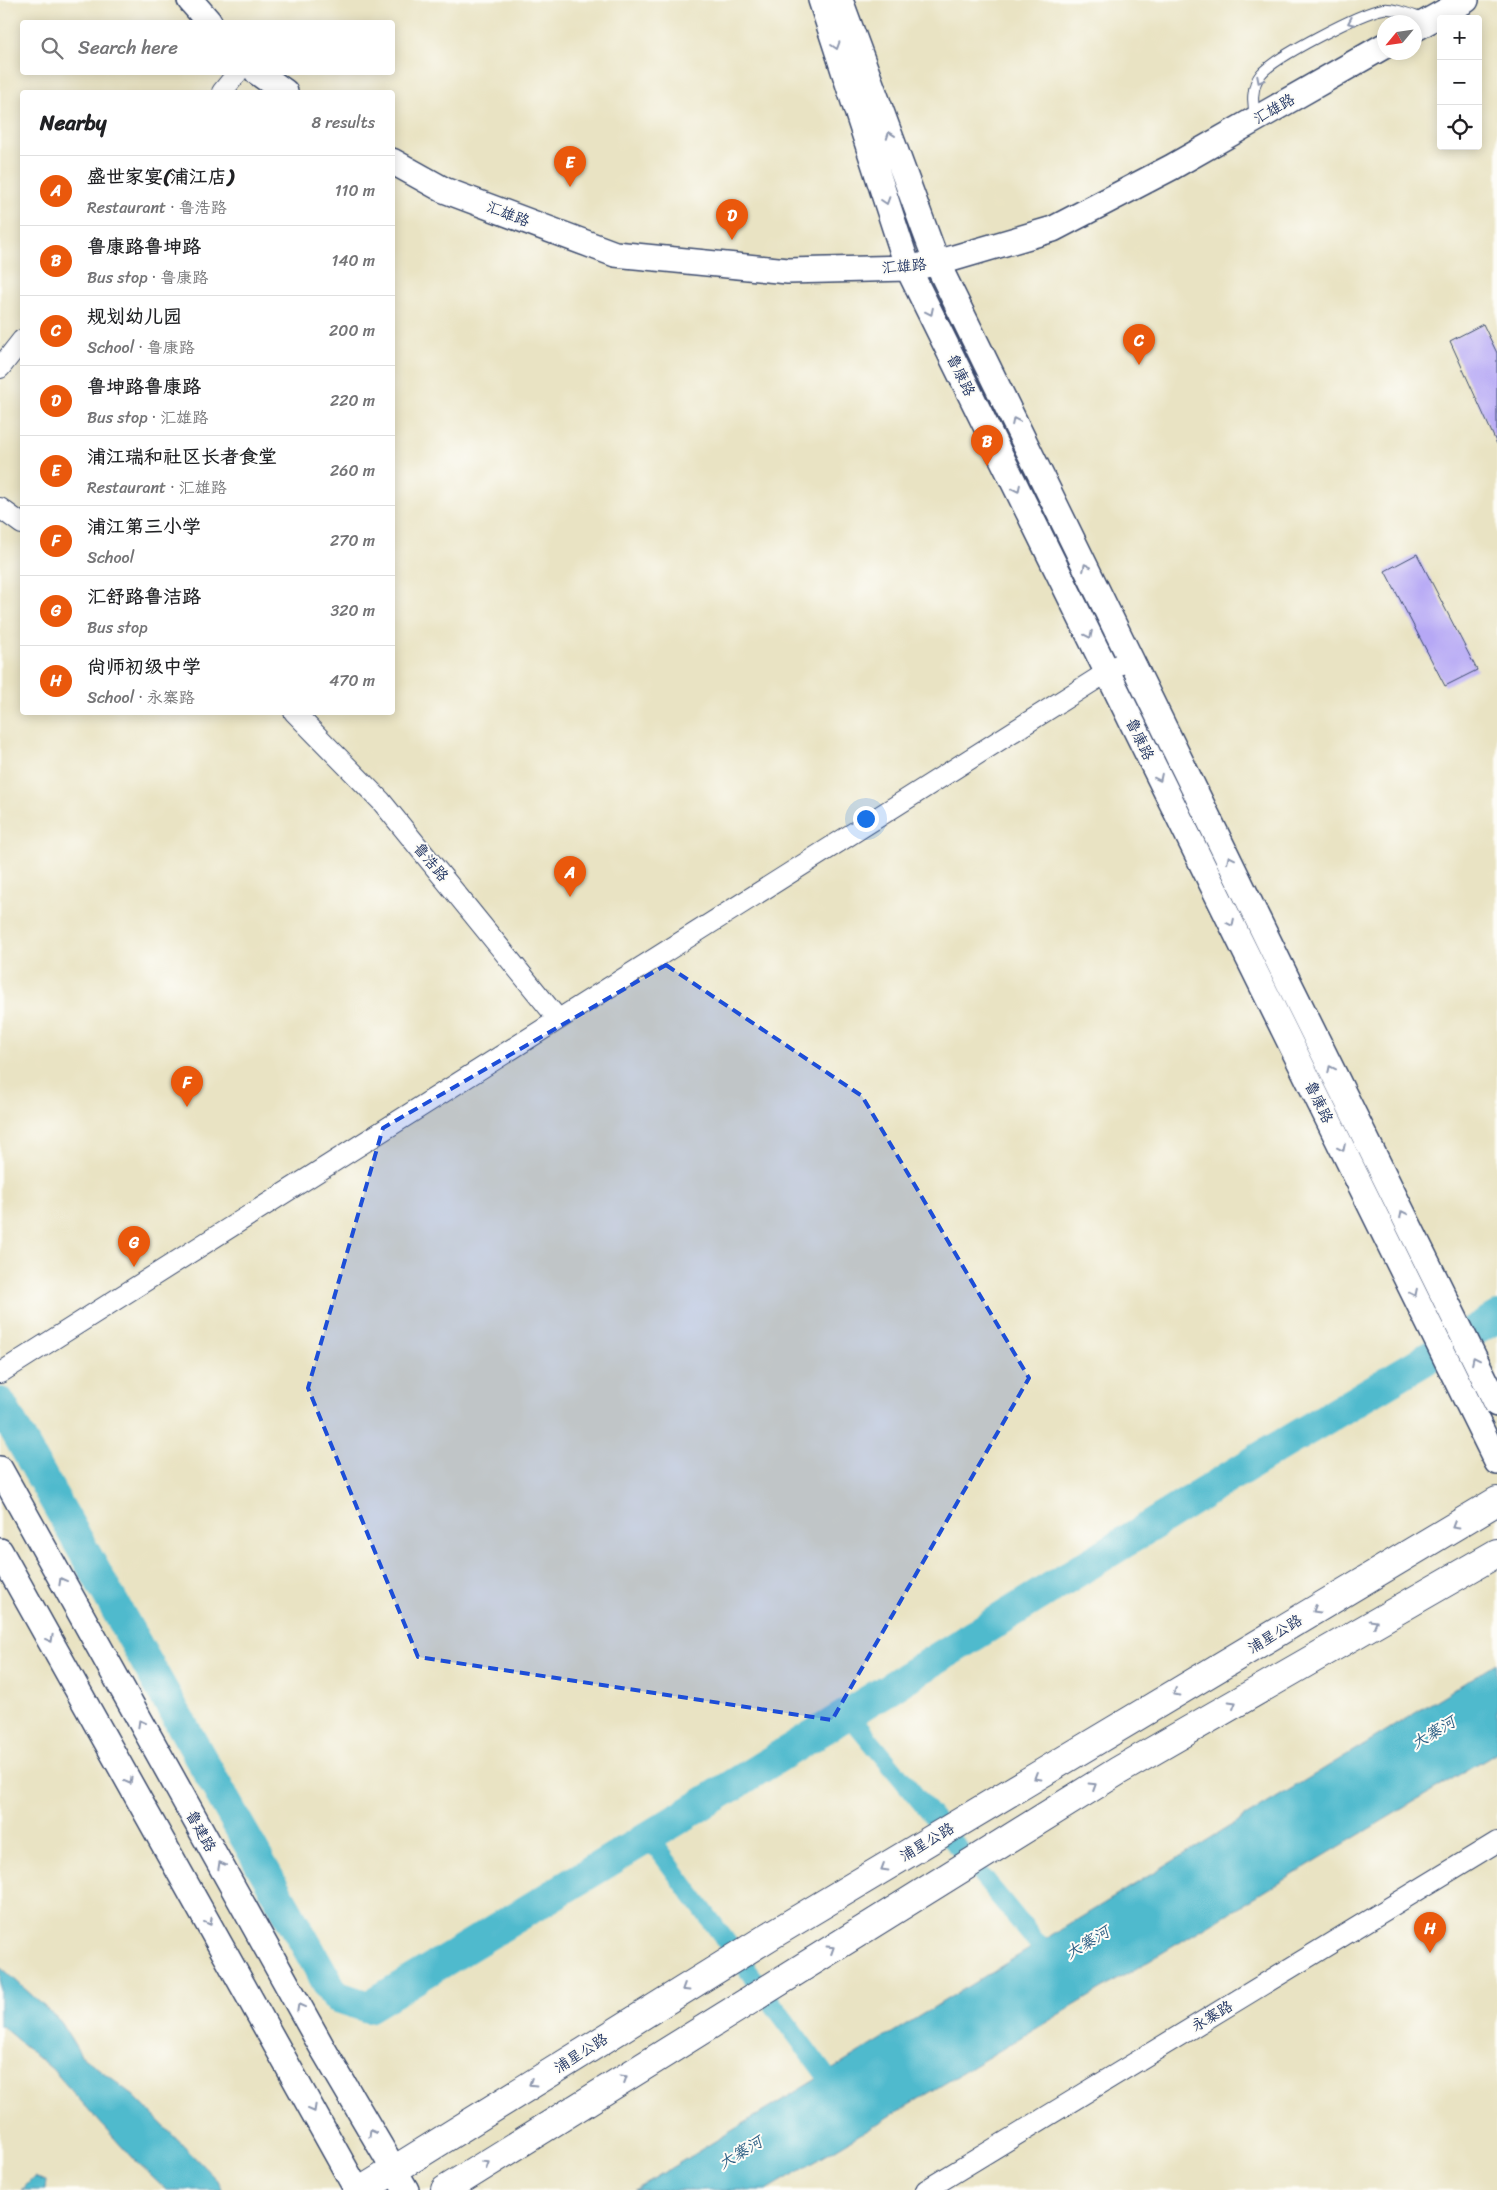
<!DOCTYPE html>
<html lang="en">
<head>
<meta charset="utf-8">
<style>
  :root { --surface:#fff; --page:#f2f2f2; --text:#202124; --muted:#757577; --line:#e0e0e0; --accent:#ea580c }
  body { margin:0; font-family:Sriracha,"LXGW WenKai TC",sans-serif; background:var(--page); color:var(--text) }
  .controls { position:absolute; right:15px; top:15px; display:grid; overflow:hidden; border-radius:5px; box-shadow:0 2px 12px #0003 }
  .controls button { width:45px; height:45px; display:grid; place-items:center; padding:0; border:0; border-bottom:1px solid var(--line); background:var(--surface); color:var(--text); font:25px sans-serif }
  .compass { position:absolute; left:1377px; top:15px; width:45px; height:45px; border-radius:50%; background:var(--surface); box-shadow:0 2px 12px #0003; rotate:241deg }
  .you { position:absolute; left:865px; top:818px; width:18px; height:18px; margin:-12px; border:4px solid #fff; border-radius:50%; background:#1a73e8; box-shadow:0 0 0 8px #1a73e833 }
  .badge { display:grid; place-items:center; width:32px; height:32px; border-radius:50%; background:var(--accent); color:#fff; font-size:16px; font-weight:700 }
  .pin { position:absolute; translate:-50% -41px; filter:drop-shadow(0 1px 2px #0008) }
  .pin::after { content:''; position:absolute; top:26px; width:18px; height:15px; background:inherit; clip-path:polygon(0 0,100% 0,50% 100%) }
  .list { margin:0; padding:0; list-style:none }
  h2 { display:flex; justify-content:space-between; align-items:center; height:65px; margin:0; padding:0 20px; font-size:21px }
  h2 small { font-size:16px; font-weight:400; color:var(--muted) }
  .list li { display:grid; grid-template-columns:32px 1fr auto; gap:15px; align-items:center; box-sizing:border-box; height:70px; padding:0 20px; border-top:1px solid var(--line) }
  .list b { display:block; font-size:19px; white-space:nowrap }
  .list p { margin:0; font-size:16px; white-space:nowrap; color:var(--muted) }
  .list em { font-size:16px; font-style:normal; color:var(--muted) }
  .icon { flex:none; width:28px; height:28px; fill:none; stroke:currentColor; stroke-width:2; stroke-linecap:round; stroke-linejoin:round }
  .map { position:relative; flex:none; width:1497px; height:2190px; overflow:hidden }
  .search { position:absolute; background:var(--surface); box-shadow:0 2px 12px #0003; left:20px; top:20px; width:375px; height:55px; display:flex; align-items:center; gap:12px; box-sizing:border-box; padding:0 18px; border-radius:5px; color:var(--muted); font-size:19px }
  .panel { position:absolute; background:var(--surface); box-shadow:0 2px 12px #0003; left:20px; top:90px; width:375px; height:625px; border-radius:5px }
  .map>svg:first-child { display:block }
  .water { fill:#50bacd; stroke:#367496 }
  .lines { fill:none; stroke-linecap:round; stroke-linejoin:round }
  .canal { stroke:#50bacd; stroke-width:19 }
  .river { stroke:#50bacd; stroke-width:32 }
  .building { fill:#b6a8f5 }
  .service-casing { stroke:#3a4a6d; stroke-width:12 }
  .minor-casing { stroke:#3a4a6d; stroke-width:22 }
  .tertiary-casing { stroke:#3a4a6d; stroke-width:28 }
  .primary-casing { stroke:#3a4a6d; stroke-width:30 }
  .service { stroke:#fff; stroke-width:10 }
  .minor { stroke:#fff; stroke-width:20 }
  .tertiary { stroke:#fff; stroke-width:25 }
  .primary { stroke:#fff; stroke-width:28 }
  .oneway { stroke:#8d97ae }
  .marked { fill:#1d4ed8; fill-opacity:0.2; stroke:#1d4ed8; stroke-width:4; stroke-dasharray:10 6; stroke-linejoin:round }
  .labels { text-anchor:middle; stroke-width:4; stroke-linejoin:round; paint-order:stroke }
  .street-label { font-size:15px; fill:#1b2f5e; stroke:#fdfcf7 }
  .water-label { font-size:16px; font-style:italic; fill:#2e6085; stroke:#fdfcf7 }
</style>
</head>
<body>
<div class="map">
<svg width="1497" height="2190" viewBox="0 0 1497 2190">
  <rect width="100%" height="100%" fill="#fdfcf7"/>
  <filter id="ink" filterUnits="userSpaceOnUse"><feTurbulence type="fractalNoise" baseFrequency=".02" numOctaves="2"/><feDisplacementMap in="SourceGraphic" scale="10" xChannelSelector="R" yChannelSelector="G"/><feConvolveMatrix kernelMatrix="1 2 1 2 8 2 1 2 1" color-interpolation-filters="sRGB"/></filter>
  <filter id="wash" filterUnits="userSpaceOnUse"><feTurbulence type="fractalNoise" baseFrequency=".0096" numOctaves="4" result="noise"/><feDisplacementMap in="SourceGraphic" scale="20" xChannelSelector="R" yChannelSelector="G"/><feGaussianBlur stdDeviation="1.12" result="paint"/><feColorMatrix in="noise" values="0 0 0 0 0 0 0 0 0 0 0 0 0 0 0 0 0 1.4 0 .05"/><feComposite in="paint" operator="in"/></filter>
  <g filter="url(#wash)">
    <rect width="100%" height="100%" fill="#e9e3c3"/>
    <path class="water" d="M1497,1663V1752L767,2190H635Z
      M0,1966L60,2021L81,2055L134,2096L217,2180L223,2190H166L133,2159L52,2069L0,2025Z
      M34,2177L46,2181L45,2190H22Z"/>
    <g class="lines">
      <path class="canal" d="M848,1714L1053,1962
        M649,1837L838,2092"/>
      <path class="river" d="M0,1403L335,1996L368,2007L688,1813L1268,1453L1497,1317"/>
    </g>
    <g id="blocks">
      <path class="building" d="M1483,324L1497,353V444L1450,341Z
        M1417,554L1477,670L1445,686L1385,571Z"/>
    </g>
  </g>
  <g filter="url(#ink)">
    <use href="#blocks" fill-opacity="0" stroke="#3a4a6d" stroke-width="1"/>
    <g class="lines">
      <g class="service-casing">
        <path id="service" d="M1256,118C1252,105 1251,86 1261,74C1275,57 1360,13 1383,9C1391,7 1414,16 1424,19"/>
      </g>
      <g class="minor-casing">
        <path id="minor" d="M222,92L238,72
          M0,368L22,340
          M0,508L22,524
          M294,712L381,801L558,1019
          M0,1373L1120,664
          M926,2190L1497,1842"/>
      </g>
      <g class="tertiary-casing">
        <path id="tertiary" d="M190,0L209,22
          M821,0L908,268L1497,1462
          M840,0L937,263L1286,977L1497,1404
          M1414,29L1466,0
          M257,72L285,92
          M392,161L444,190L615,254L788,271L908,268L937,263L1053,229L1172,167L1384,46
          M0,1469L323,2049L406,2190
          M0,1551L357,2190"/>
      </g>
      <g class="primary-casing">
        <path id="primary" d="M362,2190L770,1936L1497,1501
          M445,2190L1118,1771L1497,1553"/>
      </g>
      <use href="#service" class="service"/>
      <use href="#minor" class="minor"/>
      <use href="#tertiary" class="tertiary"/>
      <use href="#primary" class="primary"/>
    </g>
    <defs><path id="oneway-chevron" d="M-2-3.5L2.5 0L-2 3.5" fill="none" stroke-width="1.6" stroke-linecap="round" stroke-linejoin="round" transform="scale(1.25)"/></defs>
    <g class="oneway">
      <use href="#oneway-chevron" transform="translate(1351 22) rotate(157)"/>
      <use href="#oneway-chevron" transform="translate(836 46) rotate(72)"/>
      <use href="#oneway-chevron" transform="translate(1260 80) rotate(117)"/>
      <use href="#oneway-chevron" transform="translate(890 135) rotate(-110)"/>
      <use href="#oneway-chevron" transform="translate(886 201) rotate(72)"/>
      <use href="#oneway-chevron" transform="translate(930 312) rotate(64)"/>
      <use href="#oneway-chevron" transform="translate(1015 421) rotate(-116)"/>
      <use href="#oneway-chevron" transform="translate(1017 489) rotate(64)"/>
      <use href="#oneway-chevron" transform="translate(1086 567) rotate(-116)"/>
      <use href="#oneway-chevron" transform="translate(1089 635) rotate(64)"/>
      <use href="#oneway-chevron" transform="translate(1159 778) rotate(64)"/>
      <use href="#oneway-chevron" transform="translate(1230 859) rotate(-116)"/>
      <use href="#oneway-chevron" transform="translate(1231 923) rotate(64)"/>
      <use href="#oneway-chevron" transform="translate(1331 1069) rotate(-116)"/>
      <use href="#oneway-chevron" transform="translate(1342 1148) rotate(64)"/>
      <use href="#oneway-chevron" transform="translate(1403 1214) rotate(-116)"/>
      <use href="#oneway-chevron" transform="translate(1414 1293) rotate(64)"/>
      <use href="#oneway-chevron" transform="translate(1475 1360) rotate(-116)"/>
      <use href="#oneway-chevron" transform="translate(1455 1526) rotate(149)"/>
      <use href="#oneway-chevron" transform="translate(62 1581) rotate(-119)"/>
      <use href="#oneway-chevron" transform="translate(1316 1610) rotate(149)"/>
      <use href="#oneway-chevron" transform="translate(1374 1623) rotate(-30)"/>
      <use href="#oneway-chevron" transform="translate(50 1639) rotate(61)"/>
      <use href="#oneway-chevron" transform="translate(1176 1693) rotate(149)"/>
      <use href="#oneway-chevron" transform="translate(1233 1704) rotate(-30)"/>
      <use href="#oneway-chevron" transform="translate(141 1723) rotate(-119)"/>
      <use href="#oneway-chevron" transform="translate(1037 1777) rotate(149)"/>
      <use href="#oneway-chevron" transform="translate(129 1781) rotate(61)"/>
      <use href="#oneway-chevron" transform="translate(1093 1786) rotate(-32)"/>
      <use href="#oneway-chevron" transform="translate(221 1865) rotate(-119)"/>
      <use href="#oneway-chevron" transform="translate(884 1868) rotate(149)"/>
      <use href="#oneway-chevron" transform="translate(209 1922) rotate(61)"/>
      <use href="#oneway-chevron" transform="translate(831 1949) rotate(-32)"/>
      <use href="#oneway-chevron" transform="translate(685 1988) rotate(148)"/>
      <use href="#oneway-chevron" transform="translate(300 2007) rotate(-119)"/>
      <use href="#oneway-chevron" transform="translate(624 2078) rotate(-32)"/>
      <use href="#oneway-chevron" transform="translate(532 2083) rotate(148)"/>
      <use href="#oneway-chevron" transform="translate(313 2109) rotate(61)"/>
      <use href="#oneway-chevron" transform="translate(372 2133) rotate(-120)"/>
      <use href="#oneway-chevron" transform="translate(486 2164) rotate(-32)"/>
    </g>
  </g>
  <path class="marked" d="M666,965L862,1096L1029,1378L832,1720L418,1657L308,1388L383,1128Z"/>
  <g class="labels">
    <g class="street-label">
      <text transform="translate(1274 109) rotate(-30)" y="5">汇雄路</text>
      <text transform="translate(508 214) rotate(21)" y="5">汇雄路</text>
      <text transform="translate(904 266) rotate(-5)" y="5">汇雄路</text>
      <text transform="translate(961 375) rotate(64)" y="5">鲁康路</text>
      <text transform="translate(1140 739) rotate(64)" y="5">鲁康路</text>
      <text transform="translate(431 862) rotate(50)" y="5">鲁浩路</text>
      <text transform="translate(1319 1102) rotate(64)" y="5">鲁康路</text>
      <text transform="translate(1275 1634) rotate(-31)" y="5">浦星公路</text>
      <text transform="translate(201 1831) rotate(61)" y="5">鲁建路</text>
      <text transform="translate(927 1842) rotate(-31)" y="5">浦星公路</text>
      <text transform="translate(1212 2016) rotate(-31)" y="5">永寨路</text>
      <text transform="translate(581 2053) rotate(-32)" y="5">浦星公路</text>
    </g>
    <g class="water-label">
      <text transform="translate(1433 1732) rotate(-31)" y="6">大寨河</text>
      <text transform="translate(1087 1942) rotate(-31)" y="6">大寨河</text>
      <text transform="translate(740 2152) rotate(-31)" y="6">大寨河</text>
    </g>
  </g>
</svg>
<div class="controls">
<button>+</button>
<button>−</button>
<button><svg class="icon" aria-label="locate" viewBox="0 0 24 24"><circle cx="12" cy="12" r="6"/><path d="M12 2v4M12 18v4M2 12h4M18 12h4"/></svg></button>
</div>
<svg class="compass" viewBox="-18 -18 36 36"><path d="M0-13l5 13h-10z" fill="#e53935"/><path d="M0 13l5-13h-10z" fill="#757577"/></svg>
<div class="you"></div>
<div class="pin badge" style="left:570px;top:897px">A</div>
<div class="pin badge" style="left:987px;top:466px">B</div>
<div class="pin badge" style="left:1139px;top:365px">C</div>
<div class="pin badge" style="left:732px;top:240px">D</div>
<div class="pin badge" style="left:570px;top:187px">E</div>
<div class="pin badge" style="left:187px;top:1107px">F</div>
<div class="pin badge" style="left:134px;top:1267px">G</div>
<div class="pin badge" style="left:1430px;top:1953px">H</div>
<div class="search"><svg class="icon" aria-label="search" viewBox="0 0 24 24"><circle cx="10" cy="10" r="6"/><path d="M15 15l6 6"/></svg>Search here</div>
<section class="panel">
<h2>Nearby<small>8 results</small></h2>
<ul class="list">
<li><span class="badge">A</span><div><b>盛世家宴(浦江店)</b><p>Restaurant · 鲁浩路</p></div><em>110 m</em></li>
<li><span class="badge">B</span><div><b>鲁康路鲁坤路</b><p>Bus stop · 鲁康路</p></div><em>140 m</em></li>
<li><span class="badge">C</span><div><b>规划幼儿园</b><p>School · 鲁康路</p></div><em>200 m</em></li>
<li><span class="badge">D</span><div><b>鲁坤路鲁康路</b><p>Bus stop · 汇雄路</p></div><em>220 m</em></li>
<li><span class="badge">E</span><div><b>浦江瑞和社区长者食堂</b><p>Restaurant · 汇雄路</p></div><em>260 m</em></li>
<li><span class="badge">F</span><div><b>浦江第三小学</b><p>School</p></div><em>270 m</em></li>
<li><span class="badge">G</span><div><b>汇舒路鲁洁路</b><p>Bus stop</p></div><em>320 m</em></li>
<li><span class="badge">H</span><div><b>尚师初级中学</b><p>School · 永寨路</p></div><em>470 m</em></li>
</ul>
</section>
</div>
</body>
</html>
